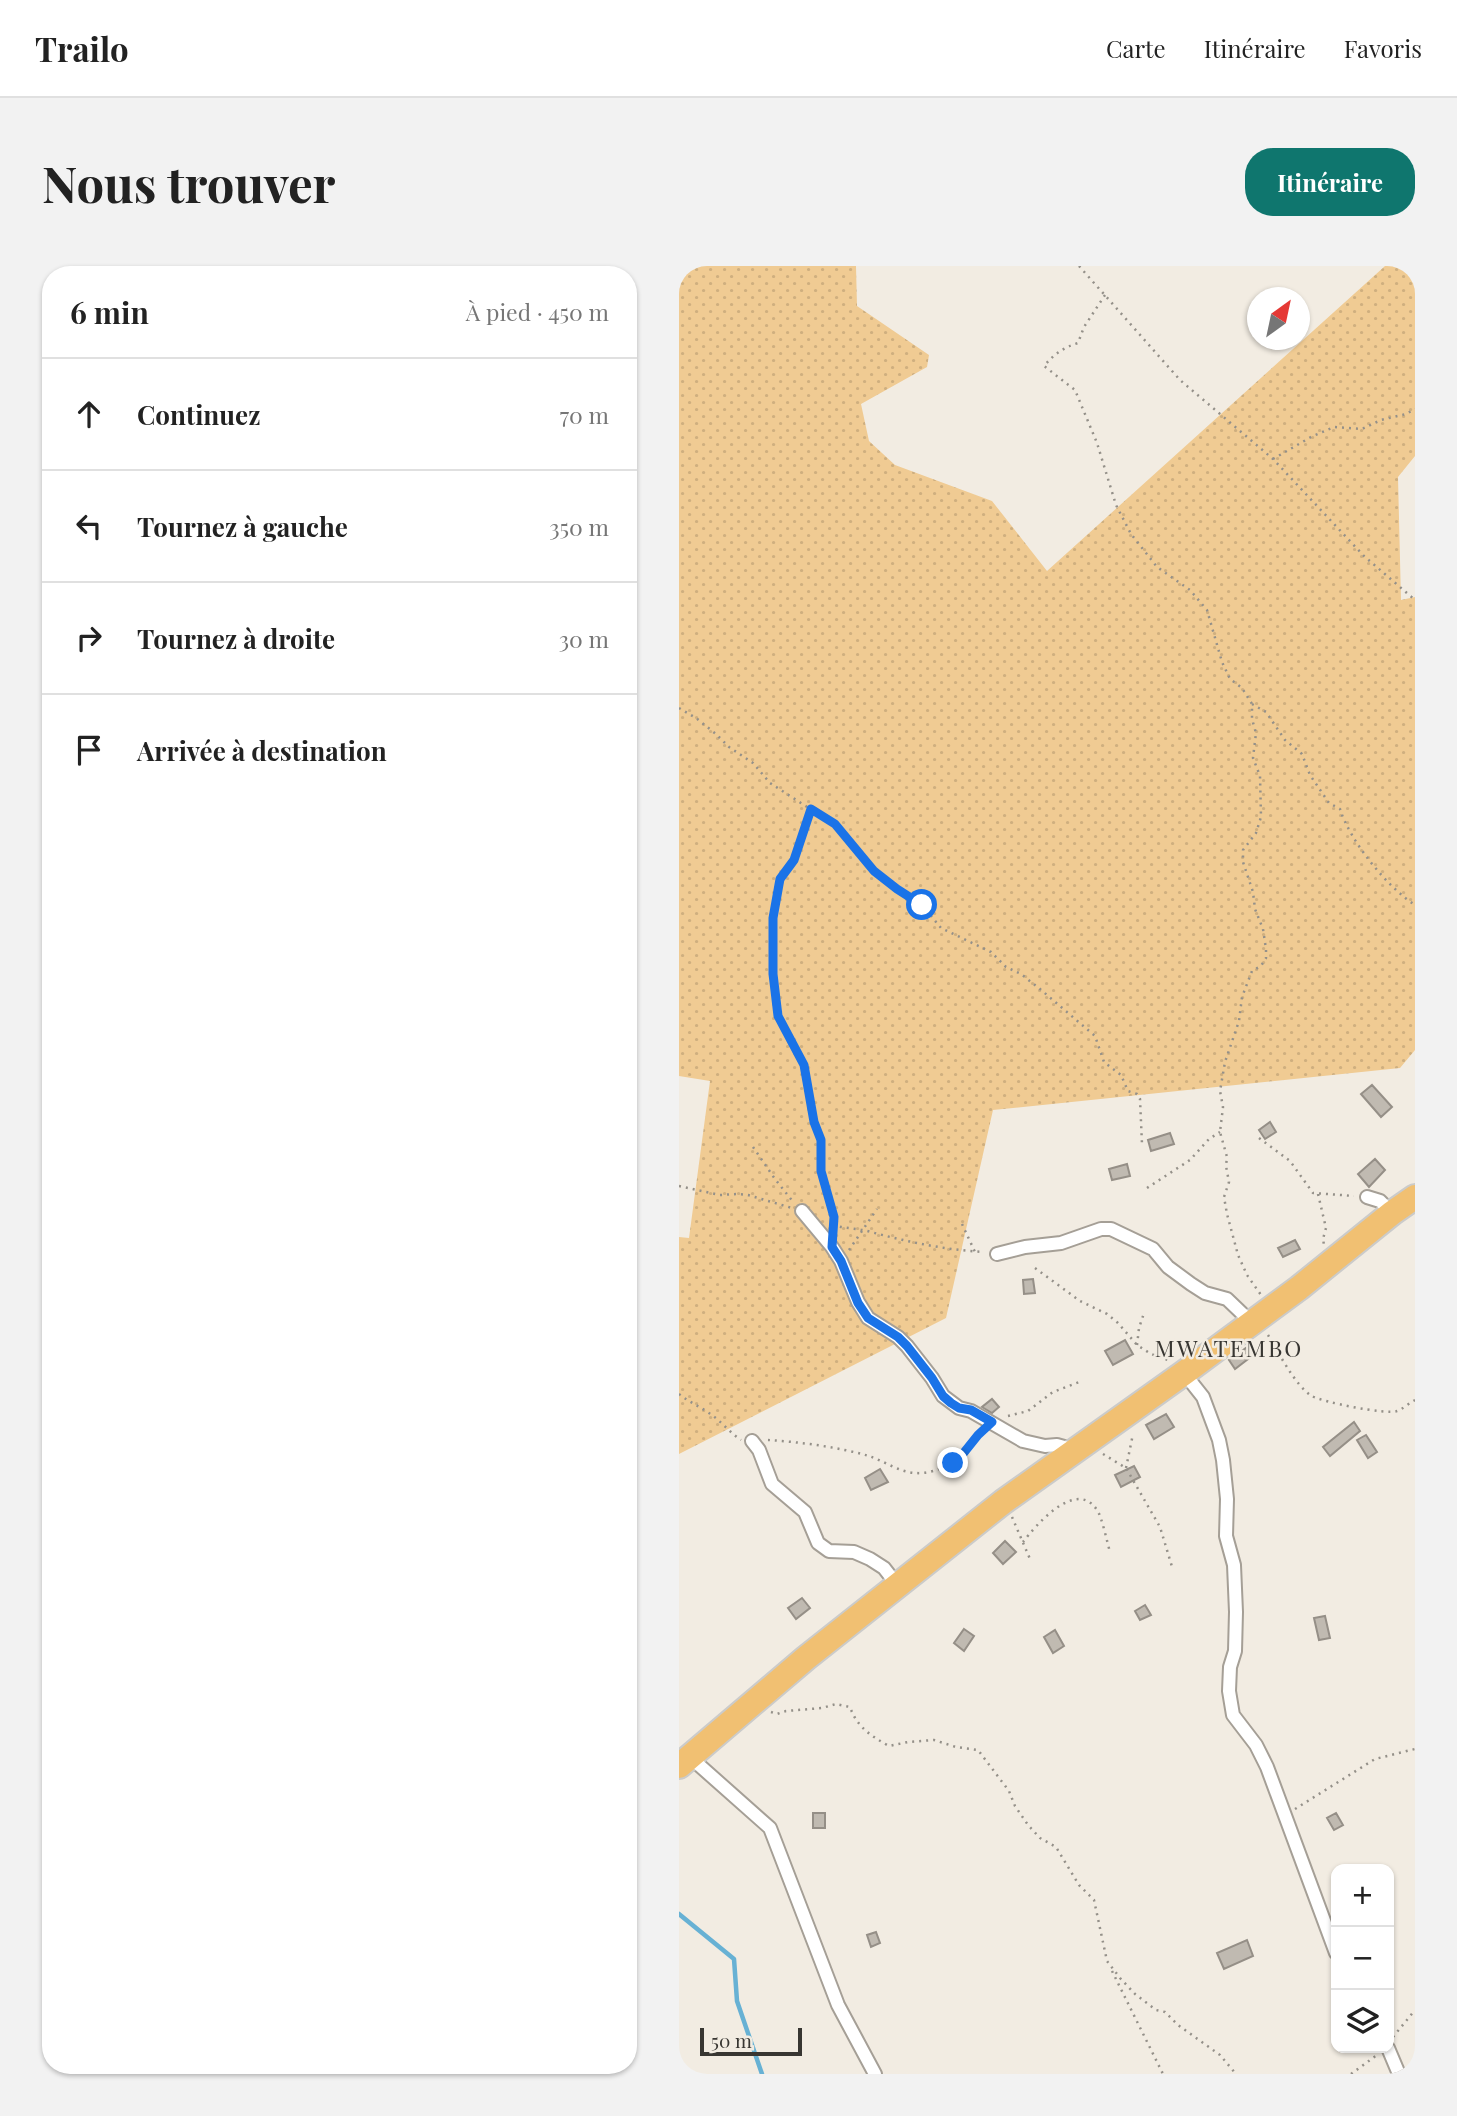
<!DOCTYPE html>
<html lang="fr">
<head>
<meta charset="utf-8">
<style>
  :root { --surface:#fff; --page:#f2f2f2; --text:#222; --muted:#767676; --line:#e0e0e0; --accent:#0f766e }
  body { margin:0; font-family:"Playfair Display",serif; background:var(--page); color:var(--text) }
  .controls { position:absolute; right:21px; bottom:21px; display:grid; overflow:hidden; border-radius:14px; box-shadow:0 2px 5px #0004 }
  .controls button { width:63px; height:63px; display:grid; place-items:center; padding:0; border:0; border-bottom:2px solid var(--line); background:var(--surface); color:var(--text); font:35px sans-serif }
  .compass { position:absolute; left:568px; top:21px; width:63px; height:63px; border-radius:50%; background:var(--surface); box-shadow:0 2px 5px #0004; rotate:33deg }
  .scale { position:absolute; left:21px; bottom:18px; width:102px; box-sizing:border-box; padding-left:7px; border:4px solid #383632; border-top:0; font-size:19px; line-height:24px; white-space:nowrap; color:#383632; -webkit-text-stroke:5px #f2ece2; paint-order:stroke }
  .stop { position:absolute; width:21px; height:21px; margin:-16px; border:5px solid #1a73e8; border-radius:50%; background:#fff }
  .stop.end { background:#1a73e8; border-color:#fff; box-shadow:0 2px 7px #0008 }
  .list { margin:0; padding:0; list-style:none }
  h2 { display:flex; justify-content:space-between; align-items:center; height:91px; margin:0; padding:0 28px; font-size:30px }
  h2 small { font-size:23px; font-weight:400; color:var(--muted) }
  .list li { display:grid; grid-template-columns:46px 1fr auto; gap:21px; align-items:center; box-sizing:border-box; height:112px; padding:0 28px; border-top:2px solid var(--line) }
  .list b { display:block; font-size:26px; white-space:nowrap }
  .list em { font-size:23px; font-style:normal; color:var(--muted) }
  .icon { flex:none; width:38px; height:38px; fill:none; stroke:currentColor; stroke-width:2; stroke-linecap:round; stroke-linejoin:round }
  .map { position:relative; flex:none; width:736px; height:1808px; overflow:hidden; border-radius:28px }
  header { display:flex; align-items:center; gap:42px; box-sizing:border-box; height:98px; padding:0 35px; background:var(--surface); border-bottom:2px solid var(--line) }
  header strong { font-size:33px }
  nav { display:flex; gap:38px; margin-inline-start:auto; font-size:24px }
  .intro { display:flex; align-items:center; justify-content:space-between; box-sizing:border-box; height:168px; padding:0 42px }
  h1 { margin:0; font-size:49px }
  .button { padding:18px 32px; border-radius:28px; background:var(--accent); color:#fff; font-size:24px; font-weight:700 }
  main { display:flex; gap:42px; padding:0 42px }
  aside { flex:1; background:var(--surface); border-radius:28px; box-shadow:0 2px 5px #0004 }
  .map>svg:first-child { display:block }
  .grass { fill:url(#grass-dots) }
  .lines { fill:none; stroke-linecap:round; stroke-linejoin:round }
  .stream { stroke:#67b1d4; stroke-width:4.5 }
  .building { fill:#c0bab1; stroke:#958f87; stroke-width:2 }
  .street-casing { stroke:#a59f96; stroke-width:16 }
  .highway-casing { stroke:#cbcbca; stroke-width:28 }
  .path { stroke:#949089; stroke-width:2.5; stroke-dasharray:2 5; stroke-linecap:butt }
  .street { stroke:#fff; stroke-width:12 }
  .highway { stroke:#f1c072; stroke-width:24 }
  .route { stroke:#1a73e8; stroke-width:9 }
  .labels { text-anchor:middle; stroke-width:5; stroke-linejoin:round; paint-order:stroke }
  .quarter-label { font-size:23px; letter-spacing:2px; fill:#383632; stroke:#f2ece2 }
</style>
</head>
<body>
<header>
<strong>Trailo</strong>
<nav><a>Carte</a><a>Itinéraire</a><a>Favoris</a></nav>
</header>
<div class="intro"><h1>Nous trouver</h1><a class="button">Itinéraire</a></div>
<main>
<aside>
<h2>6 min<small>À pied · 450 m</small></h2>
<ul class="list">
<li><svg class="icon" aria-label="ahead" viewBox="0 0 24 24"><path d="M12 20V5M6 11l6-6 6 6"/></svg><div><b>Continuez</b></div><em>70 m</em></li>
<li><svg class="icon" aria-label="left" viewBox="0 0 24 24"><path d="M17 20v-9H6M10 6l-5 5 5 5"/></svg><div><b>Tournez à gauche</b></div><em>350 m</em></li>
<li><svg class="icon" aria-label="right" viewBox="0 0 24 24"><path d="M7 20v-9h11M14 6l5 5-5 5"/></svg><div><b>Tournez à droite</b></div><em>30 m</em></li>
<li><svg class="icon" aria-label="arrive" viewBox="0 0 24 24"><path d="M6 21V4h12l-3 4 3 4H6"/></svg><div><b>Arrivée à destination</b></div></li>
</ul>
</aside>
<div class="map">
<svg width="736" height="1808" viewBox="0 0 736 1808">
  <defs>
    <pattern id="grass-dots" width="8" height="8" patternUnits="userSpaceOnUse" patternTransform="scale(1.75)"><rect width="8" height="8" fill="#f0cb93"/><path d="M2 2h.1M6 6h.1" fill="none" stroke="#cfaf7f" stroke-width="1.8" stroke-linecap="round"/></pattern>
  </defs>
  <rect width="100%" height="100%" fill="#f2ece2"/>
  <path class="grass" d="M0,0H177L178,40L250,89L248,101L182,138L190,175L216,199L313,235L368,305L706,0H736V190L719,211L722,334L736,331V784L721,802L314,844L267,1052L0,1188V971L10,972L31,815L0,810Z"/>
  <g class="lines">
    <path class="stream" d="M0,1648L55,1693L58,1735L83,1808"/>
  </g>
  <path class="building" d="M693,819L713,841L702,851L682,828Z
    M591,856L597,866L586,873L580,864Z
    M491,867L495,878L472,885L469,874Z
    M696,893L706,904L690,921L679,908Z
    M448,898L451,910L433,914L430,903Z
    M616,974L621,983L604,991L599,982Z
    M354,1013L356,1027L345,1028L344,1014Z
    M446,1074L454,1088L434,1099L426,1085Z
    M567,1082L573,1090L556,1103L550,1094Z
    M313,1133L320,1141L313,1147L303,1141Z
    M487,1148L495,1161L475,1173L467,1159Z
    M675,1156L681,1165L651,1190L644,1181Z
    M687,1169L698,1186L689,1192L678,1174Z
    M455,1200L461,1211L442,1221L436,1209Z
    M201,1203L209,1216L192,1224L186,1212Z
    M326,1275L337,1286L324,1298L314,1287Z
    M123,1332L131,1342L117,1353L109,1342Z
    M466,1339L472,1349L461,1354L456,1345Z
    M646,1350L651,1372L640,1374L635,1352Z
    M285,1363L295,1370L285,1385L275,1377Z
    M376,1364L385,1380L374,1387L365,1371Z
    M134,1547H146V1562H134Z
    M657,1547L664,1559L655,1564L648,1552Z
    M197,1666L201,1677L192,1681L188,1669Z
    M568,1674L574,1690L545,1703L538,1687Z"/>
  <g class="lines">
    <g class="street-casing">
      <path id="street" d="M688,931L701,935L713,947
        M123,945L153,981L162,995L179,1036L189,1052L219,1071L228,1080L253,1112L264,1130L280,1142L292,1145L344,1175L366,1180L378,1179L396,1184
        M318,988L346,981L382,977L422,963H432L474,983L489,1001L512,1018L526,1027L548,1033L572,1056
        M505,1107L524,1131L540,1174L544,1194L548,1233L547,1270L555,1299L557,1346L556,1385L551,1401L550,1425L554,1449L577,1479L588,1501L657,1687
        M73,1175L80,1184L93,1218L126,1246L139,1277L150,1285L175,1286L191,1293L205,1302L219,1320
        M11,1491L91,1562L159,1739L196,1808
        M709,1782L720,1808"/>
    </g>
    <g class="highway-casing">
      <path id="highway" d="M0,1500L127,1392L324,1236L505,1107L620,1022L713,947L736,931"/>
    </g>
    <path class="path" d="M400,0L501,114L594,193L685,290L736,334
      M426,29L405,61L399,77C384,82 375,88 365,100L396,124L418,177L437,239L452,268L478,301L511,324L528,344L543,396L551,413L563,422L573,438V453L577,467L574,492L581,510L582,551L577,567L564,584V596L574,626L576,643L584,663L587,683V692L582,700L573,705L563,731L560,755L546,796L541,825L544,841L541,866L548,891L547,900L550,916L545,931L548,948L559,989L568,1009L582,1029
      M594,193L632,171L655,161L683,163L702,154L727,148L736,143
      M573,438L587,446L606,474L623,488L631,509L650,537L661,543C671,575 708,621 736,639
      M0,442L17,452L37,468L50,481L74,497L91,517L156,559L195,605L218,623L243,639L262,662L312,686L327,701L342,708L361,723L416,770L425,796L442,809L449,825L458,828L461,833L463,878
      M132,543L115,594L101,613L94,652V708L99,750L125,798L135,856L143,874L142,905L155,951V962
      M580,872L611,895L634,927L675,930
      M74,881L96,913L115,937
      M0,920L41,929L58,928L69,929L113,942
      M468,922L511,894L530,873L541,866
      M639,928L647,962L644,973L645,979
      M283,958L296,986
      M154,959C167,963 179,962 192,966C229,976 267,984 305,986
      M170,984L198,943
      M356,1002L401,1035L428,1048L439,1057L458,1079L472,1088L489,1094
      M589,1069C599,1085 616,1120 633,1130C643,1136 707,1149 718,1145C724,1143 730,1137 736,1134
      M458,1079L460,1062L465,1047
      M0,1128C10,1136 20,1140 30,1147C41,1154 50,1166 62,1174
      M329,1150L349,1145L374,1126L403,1115
      M89,1174C121,1176 159,1181 190,1190C205,1195 220,1206 236,1207C248,1208 263,1203 273,1197C286,1190 290,1174 303,1166
      M424,1188L447,1202L481,1261L494,1304
      M447,1202L454,1168
      M333,1251L351,1293
      M344,1276C357,1259 397,1212 418,1244C423,1251 428,1276 431,1286
      M92,1446L98,1448L107,1445L143,1442L157,1438L171,1441C178,1461 192,1470 210,1480L229,1476L255,1474L277,1481L299,1484L330,1525L336,1540L349,1559L361,1572L377,1581L400,1619L415,1634L428,1695L441,1712L456,1728L477,1744L486,1746L499,1759L541,1789L557,1808
      M616,1543L696,1493L736,1483
      M433,1705L484,1808
      M714,1771L736,1744
      M672,1808L698,1789"/>
    <use href="#street" class="street"/>
    <use href="#highway" class="highway"/>
  </g>
  <g class="lines">
    <path class="route" d="M243,639L218,623L195,605L156,558L132,543L115,594L101,613L94,652V708L99,750L125,799L135,856L142,874V905L155,951L153,981L162,995L179,1037L189,1052L219,1071L228,1080L253,1112L264,1130L272,1137L280,1142L292,1144L313,1156L299,1169L283,1189L274,1197"/>
  </g>
  <g class="labels">
    <g class="quarter-label">
      <text x="550" y="1091">MWATEMBO</text>
    </g>
  </g>
</svg>
<div class="controls">
<button>+</button>
<button>−</button>
<button><svg class="icon" aria-label="layers" viewBox="0 0 24 24"><path d="M12 4l9 5-9 5-9-5zM3 14l9 5 9-5"/></svg></button>
</div>
<svg class="compass" viewBox="-18 -18 36 36"><path d="M0-13l5 13h-10z" fill="#e53935"/><path d="M0 13l5-13h-10z" fill="#767676"/></svg>
<div class="scale">50 m</div>
<div class="stop" style="left:243px;top:639px"></div>
<div class="stop end" style="left:274px;top:1197px"></div>
</div>
</main>
</body>
</html>
